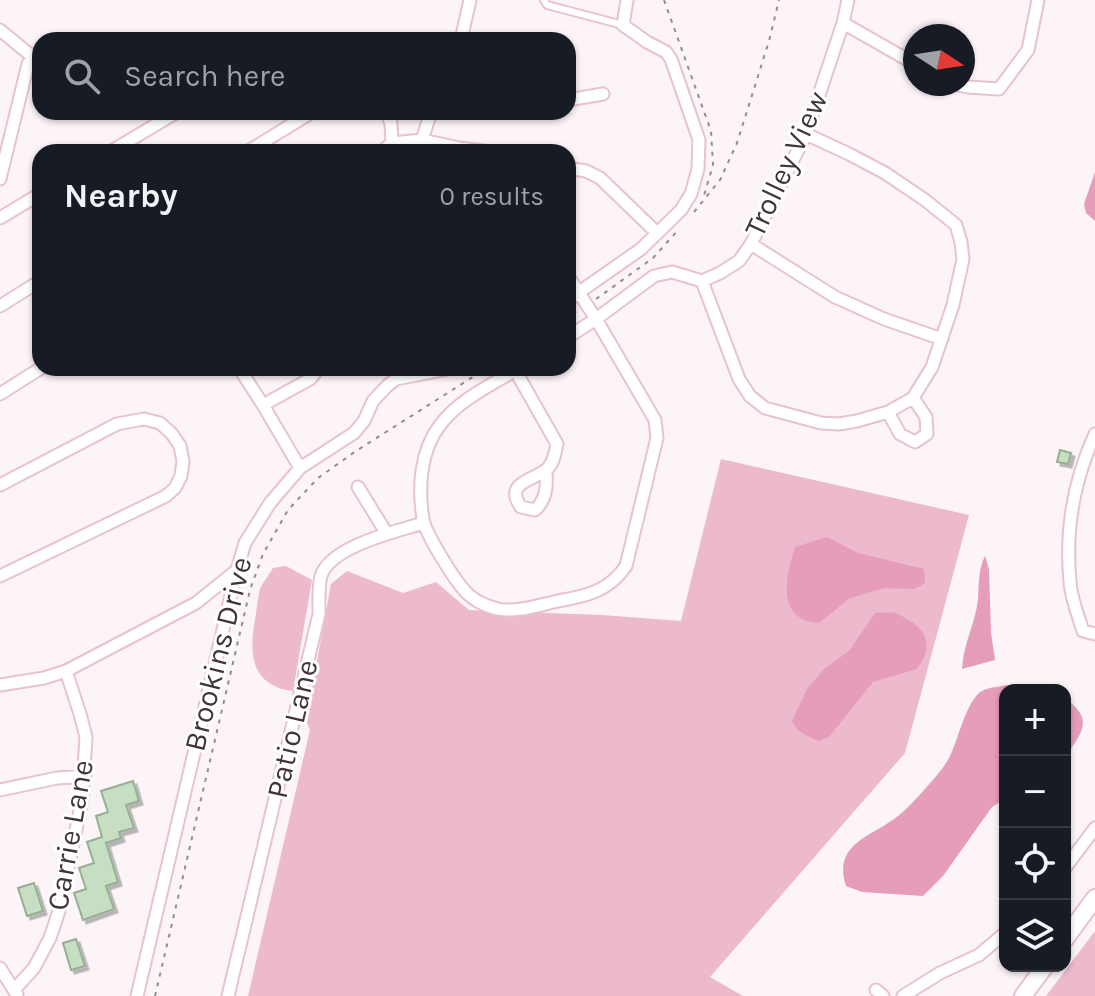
<!DOCTYPE html>
<html lang="en">
<head>
<meta charset="utf-8">
<style>
  :root { --surface:#171b24; --page:#20242c; --text:#f1f3f6; --muted:#9ea1a6; --line:#363941 }
  body { margin:0; font-family:Karla,sans-serif; background:var(--page); color:var(--text) }
  .controls { position:absolute; right:24px; bottom:24px; display:grid; overflow:hidden; border-radius:16px; box-shadow:0 2px 6px #0004 }
  .controls button { width:72px; height:72px; display:grid; place-items:center; padding:0; border:0; border-bottom:2px solid var(--line); background:var(--surface); color:var(--text); font:40px sans-serif }
  .compass { position:absolute; left:903px; top:24px; width:72px; height:72px; border-radius:50%; background:var(--surface); box-shadow:0 2px 6px #0004; rotate:102deg }
  .list { margin:0; padding:0; list-style:none }
  h2 { display:flex; justify-content:space-between; align-items:center; height:104px; margin:0; padding:0 32px; font-size:34px }
  h2 small { font-size:26px; font-weight:400; color:var(--muted) }
  .icon { flex:none; width:44px; height:44px; fill:none; stroke:currentColor; stroke-width:2; stroke-linecap:round; stroke-linejoin:round }
  .map { position:relative; flex:none; width:1095px; height:996px; overflow:hidden }
  .search { position:absolute; background:var(--surface); box-shadow:0 2px 6px #0004; left:32px; top:32px; width:544px; height:88px; display:flex; align-items:center; gap:20px; box-sizing:border-box; padding:0 28px; border-radius:24px; color:var(--muted); font-size:30px }
  .panel { position:absolute; background:var(--surface); box-shadow:0 2px 6px #0004; left:32px; top:144px; width:544px; height:232px; border-radius:24px }
  .map>svg:first-child { display:block }
  .green { fill:#edb9cc }
  .water { fill:#e69db9 }
  .building { fill:#c6dfc3; stroke:#96ae93; stroke-width:2; filter:url(#shadow) }
  .lines { fill:none; stroke-linecap:round; stroke-linejoin:round }
  .lane-casing { stroke:#e7c2cf; stroke-width:10 }
  .street-casing { stroke:#e7c2cf; stroke-width:15 }
  .secondary-casing { stroke:#e7c2cf; stroke-width:20 }
  .path { stroke:#968b8f; stroke-width:2; stroke-dasharray:4 6; stroke-linecap:butt }
  .lane { stroke:#fff; stroke-width:6 }
  .street { stroke:#fff; stroke-width:11 }
  .secondary { stroke:#fff; stroke-width:16 }
  .labels { text-anchor:middle; stroke-width:6; stroke-linejoin:round; paint-order:stroke }
  .street-label { font-size:30px; fill:#423439; stroke:#fff }
</style>
</head>
<body>
<div class="map">
<svg width="1095" height="996" viewBox="0 0 1095 996">
  <defs>
    <filter id="shadow"><feDropShadow dx="3.5" dy="3.5" stdDeviation="0" flood-color="#0004"/></filter>
  </defs>
  <rect width="100%" height="100%" fill="#fcf4f7"/>
  <path class="green" d="M721,459L969,515L905,753L710,977L743,996H248L310,730L306,721L331,584L347,571L403,593L436,582L469,610L602,615L681,621Z
    M286,566L312,580L293,691C248,685 249,650 256,614C257,606 258,597 260,589C263,582 269,575 273,568Z
    M1095,931V996H1046Z"/>
  <path class="water" d="M1095,172V221L1086,213L1084,204Z
    M827,537L858,553L924,569L925,583L914,589L884,588L850,598L819,623C775,620 786,577 795,547Z
    M985,556L989,569L991,633L995,660L962,669C963,645 975,624 978,600C979,585 978,570 985,556Z
    M893,612C909,619 930,629 926,651C925,657 920,664 917,669L873,682L829,737L819,741C809,737 796,732 792,721L807,689L824,669L849,651L875,613Z
    M1006,685L1040,690H1005V799L992,807L943,876L923,896L862,892L846,886C832,843 872,837 898,816C907,809 916,799 924,790C933,780 944,768 950,756C958,740 967,699 982,691C989,687 999,687 1006,685Z
    M1065,698C1095,720 1082,732 1065,757Z"/>
  <path class="building" d="M1060,450L1071,453L1068,464L1057,462Z
    M133,781L139,801L126,805L134,828L119,832L121,838L106,843L118,882L106,886L114,909L83,920L74,893L86,889L79,868L94,863L87,842L102,837L96,816L108,812L101,791Z
    M34,883L43,911L27,916L18,888Z
    M76,939L85,966L71,970L63,943Z"/>
  <g class="lines">
    <g class="lane-casing">
      <path id="lane" d="M544,0L547,5L623,25"/>
    </g>
    <g class="street-casing">
      <path id="street" d="M843,23L915,64
        M0,30L34,58
        M461,40L470,0
        M952,84L968,87L999,89L1028,50L1038,0
        M568,100L603,94
        M382,112L388,115L391,124L392,143
        M422,140L431,112
        M110,152L177,112
        M247,152L312,112
        M381,152L392,143L422,140L459,148L491,152
        M568,168L586,171L600,178L657,233
        M0,179L28,64L40,52
        M0,218L40,194
        M751,244L835,297L884,319L942,339
        M702,281L739,379L750,396L765,408L821,423L839,424L857,421L888,412L913,398L932,367L953,305L963,259L961,242L956,225L925,200L885,173L849,154L806,134
        M568,300L641,249L681,210L691,194L698,169L699,140L671,59L666,52L647,42L623,25L627,0
        M0,306L40,281
        M568,337L596,319L654,276L672,272L702,281L720,273L739,261L751,244L806,134L843,23L848,0
        M239,368L263,405L300,468
        M519,368C491,385 460,399 440,425C420,451 418,488 423,519C425,533 455,581 466,592C473,600 487,607 498,609C516,613 540,605 558,601C587,596 609,591 626,566L657,438L655,420L596,319L568,276
        M515,370L557,444C555,453 554,463 547,469C535,480 503,482 521,507L535,510C547,499 547,485 546,470
        M0,394L41,368
        M263,405L310,379L319,368
        M888,412L900,434L915,442L927,434L926,417L913,398
        M1095,434C1074,480 1065,530 1070,582C1071,598 1078,615 1083,631L1095,634
        M0,485L117,424L144,419L160,423L172,434L180,446L183,461L181,476L175,488L166,496L0,576
        M358,487L387,534
        M0,685L44,678L66,671L196,603L237,570
        M0,790L57,778L85,776
        M1065,868L1095,828
        M0,968L17,995
        M14,990L34,968L50,938L59,911L82,801L86,737L80,714L66,671
        M876,990L883,996
        M137,996L237,570L245,543L270,503L300,468L354,433L364,421L373,401L387,386L396,379L453,368
        M228,996L319,614C319,602 318,588 321,576C331,546 395,532 423,523
        M903,996L940,973L979,955L1005,933"/>
    </g>
    <g class="secondary-casing">
      <path id="secondary" d="M1065,939L1095,898
        M1023,996L1045,966"/>
    </g>
    <path class="path" d="M664,0L711,131L713,165L703,199
      M694,212L720,180L737,143L769,41L779,0
      M596,299L653,258L679,229
      M568,317L577,312
      M155,996L250,590L263,554L288,510L318,478L356,451L487,368"/>
    <use href="#lane" class="lane"/>
    <use href="#street" class="street"/>
    <use href="#secondary" class="secondary"/>
  </g>
  <g class="labels">
    <g class="street-label">
      <text transform="translate(786 164) rotate(-65)" y="10">Trolley View</text>
      <text transform="translate(218 654) rotate(-76)" y="10">Brookins Drive</text>
      <text transform="translate(292 729) rotate(-77)" y="10">Patio Lane</text>
      <text transform="translate(70 835) rotate(-80)" y="10">Carrie Lane</text>
    </g>
  </g>
</svg>
<div class="controls">
<button>+</button>
<button>−</button>
<button><svg class="icon" aria-label="locate" viewBox="0 0 24 24"><circle cx="12" cy="12" r="6"/><path d="M12 2v4M12 18v4M2 12h4M18 12h4"/></svg></button>
<button><svg class="icon" aria-label="layers" viewBox="0 0 24 24"><path d="M12 4l9 5-9 5-9-5zM3 14l9 5 9-5"/></svg></button>
</div>
<svg class="compass" viewBox="-18 -18 36 36"><path d="M0-13l5 13h-10z" fill="#e53935"/><path d="M0 13l5-13h-10z" fill="#9ea1a6"/></svg>
<div class="search"><svg class="icon" aria-label="search" viewBox="0 0 24 24"><circle cx="10" cy="10" r="6"/><path d="M15 15l6 6"/></svg>Search here</div>
<section class="panel">
<h2>Nearby<small>0 results</small></h2>
<ul class="list">
</ul>
</section>
</div>
</body>
</html>
